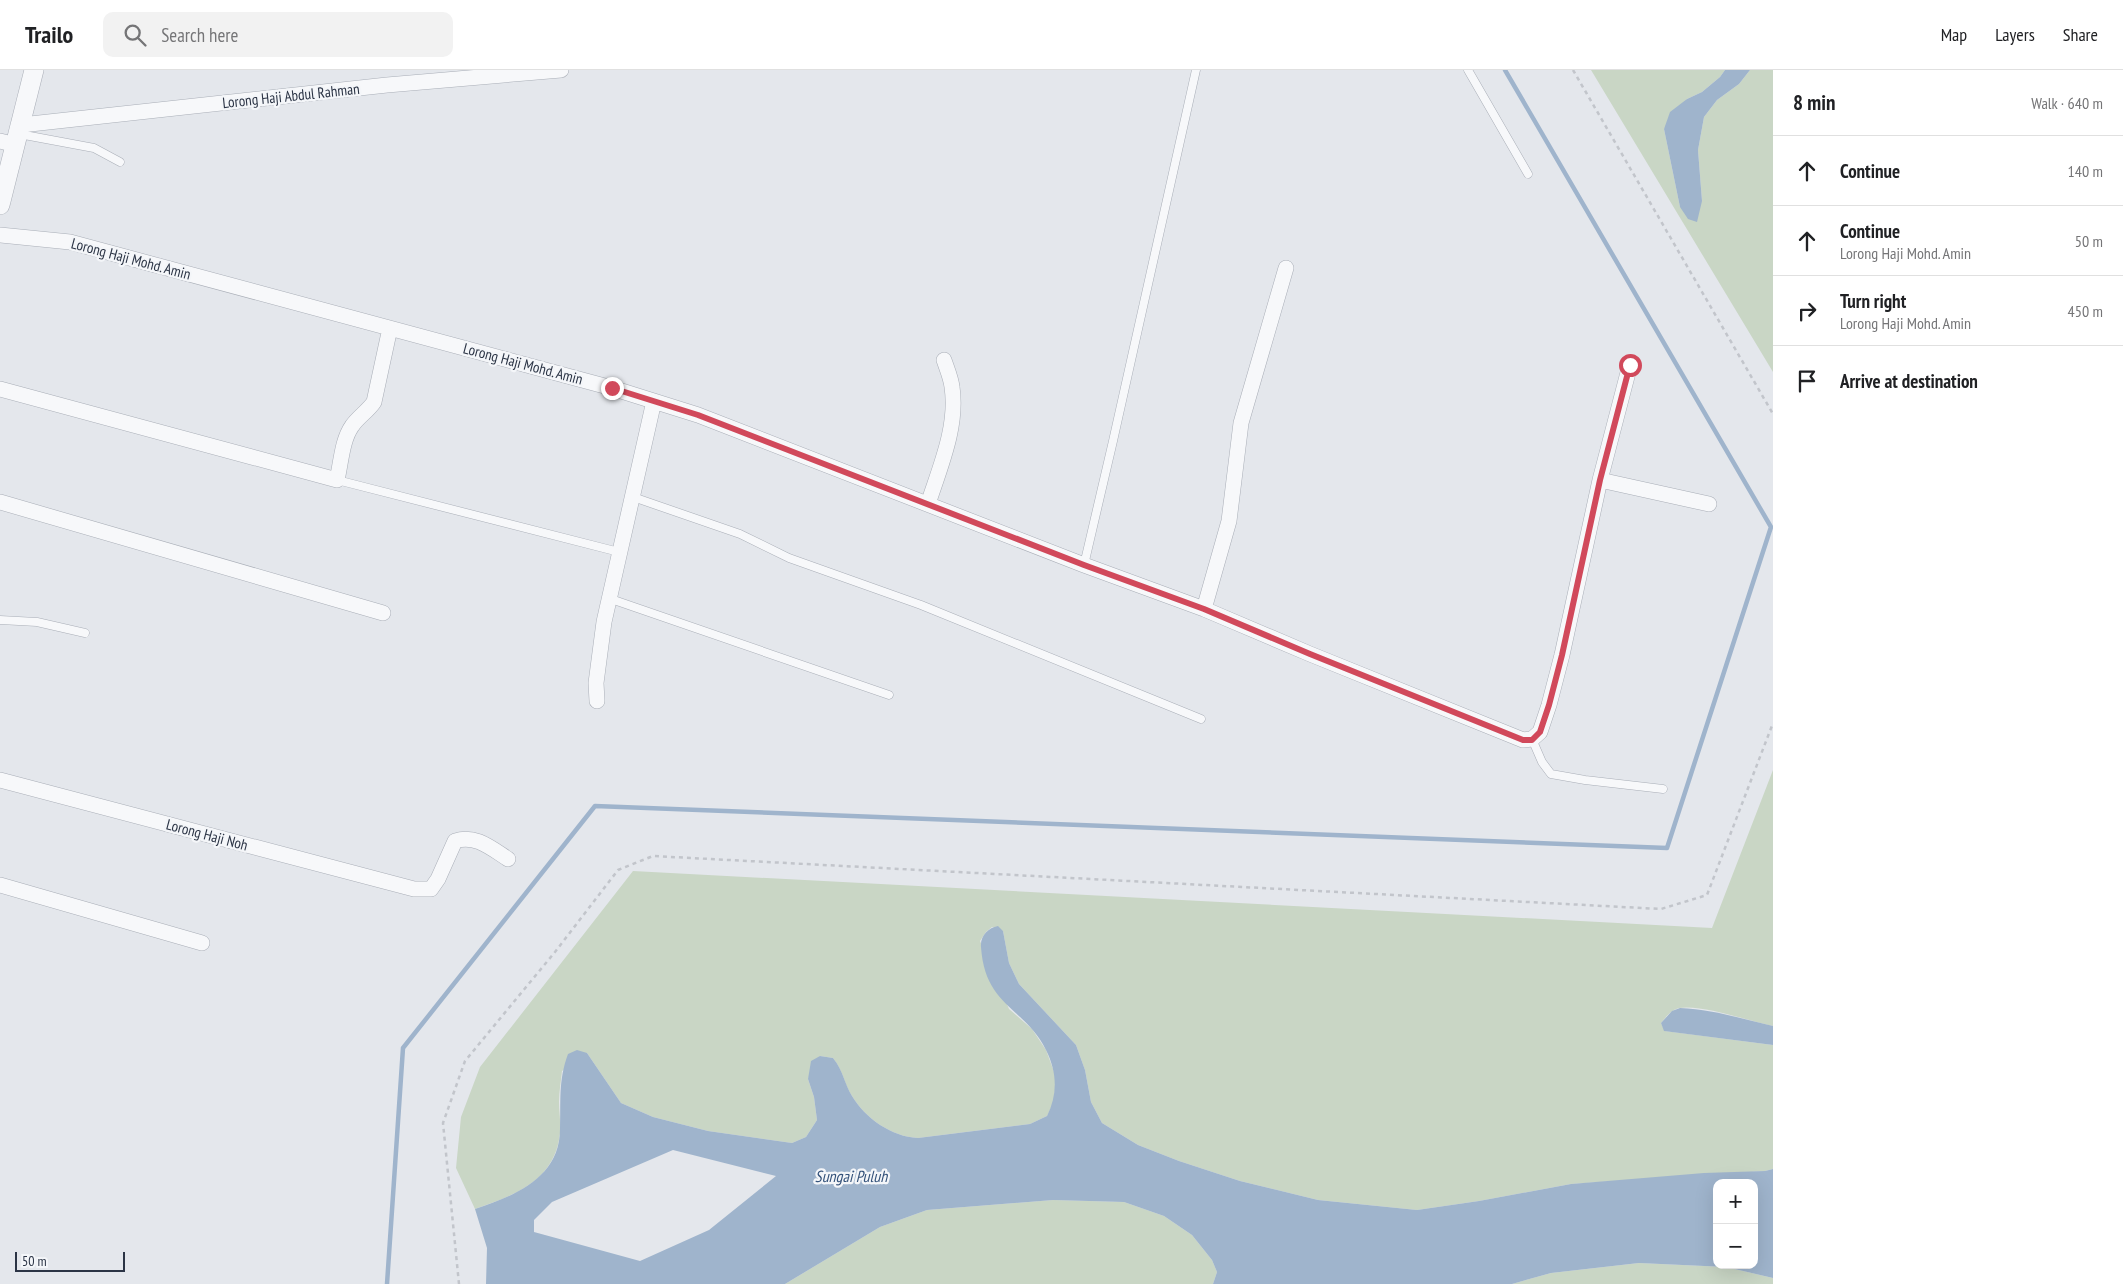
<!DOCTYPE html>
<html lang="en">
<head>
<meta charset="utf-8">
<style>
  :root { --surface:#fff; --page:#f2f2f2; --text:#202124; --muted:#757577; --line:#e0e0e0 }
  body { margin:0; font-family:"PT Sans Narrow",sans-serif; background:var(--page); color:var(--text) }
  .controls { position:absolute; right:15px; bottom:15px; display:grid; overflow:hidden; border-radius:10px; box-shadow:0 5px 20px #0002 }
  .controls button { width:45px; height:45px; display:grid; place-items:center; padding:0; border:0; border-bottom:1px solid var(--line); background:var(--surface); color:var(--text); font:25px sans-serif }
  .scale { position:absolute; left:15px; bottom:12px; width:110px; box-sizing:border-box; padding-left:5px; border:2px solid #2b3445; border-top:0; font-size:14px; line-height:18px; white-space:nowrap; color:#2b3445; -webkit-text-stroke:4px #f4f6f9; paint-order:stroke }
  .stop { position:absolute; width:15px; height:15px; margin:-11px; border:4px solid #d1495b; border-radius:50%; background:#fff }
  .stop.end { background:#d1495b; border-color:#fff; box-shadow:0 1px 5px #0008 }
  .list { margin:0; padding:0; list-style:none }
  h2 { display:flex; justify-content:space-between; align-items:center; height:65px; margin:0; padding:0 20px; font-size:21px }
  h2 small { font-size:16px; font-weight:400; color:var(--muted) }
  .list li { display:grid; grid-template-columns:32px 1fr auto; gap:15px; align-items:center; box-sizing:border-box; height:70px; padding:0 20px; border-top:1px solid var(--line) }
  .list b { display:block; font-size:19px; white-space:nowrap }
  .list p { margin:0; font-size:16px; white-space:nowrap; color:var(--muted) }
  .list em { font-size:16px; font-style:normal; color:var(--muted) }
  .icon { flex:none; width:28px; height:28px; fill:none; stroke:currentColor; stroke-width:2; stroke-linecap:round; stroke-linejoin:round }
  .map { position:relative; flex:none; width:1773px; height:1214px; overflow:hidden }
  header { display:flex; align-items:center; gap:30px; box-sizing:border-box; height:70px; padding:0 25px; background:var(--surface); border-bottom:1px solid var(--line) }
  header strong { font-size:24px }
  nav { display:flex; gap:28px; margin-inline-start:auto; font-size:18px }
  .search { width:350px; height:45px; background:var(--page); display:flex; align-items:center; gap:12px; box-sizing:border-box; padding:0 18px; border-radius:10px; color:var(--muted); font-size:19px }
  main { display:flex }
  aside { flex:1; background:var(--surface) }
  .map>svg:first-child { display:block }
  .green { fill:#c9d6c5 }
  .water { fill:#9fb4cc; fill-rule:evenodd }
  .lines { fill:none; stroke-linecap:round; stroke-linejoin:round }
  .stream { stroke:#9fb4cc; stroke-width:4.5 }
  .service-casing { stroke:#a9aeb7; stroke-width:9 }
  .minor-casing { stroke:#a9aeb7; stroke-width:16 }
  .tertiary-casing { stroke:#a9aeb7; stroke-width:20 }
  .path { stroke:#c2c5cb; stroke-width:2.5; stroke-dasharray:4 4; stroke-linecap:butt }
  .service { stroke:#f7f8fa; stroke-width:8 }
  .minor { stroke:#f7f8fa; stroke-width:15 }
  .tertiary { stroke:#f7f8fa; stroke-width:19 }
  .route { stroke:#d1495b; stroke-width:6 }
  .labels { text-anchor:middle; stroke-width:4.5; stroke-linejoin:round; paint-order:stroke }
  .street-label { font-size:15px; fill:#2b3445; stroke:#f4f6f9 }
  .water-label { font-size:16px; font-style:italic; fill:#34527a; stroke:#f4f6f9 }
</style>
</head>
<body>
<header>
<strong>Trailo</strong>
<div class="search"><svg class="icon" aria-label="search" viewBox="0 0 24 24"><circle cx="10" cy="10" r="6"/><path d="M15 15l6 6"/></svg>Search here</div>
<nav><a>Map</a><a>Layers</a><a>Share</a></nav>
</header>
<main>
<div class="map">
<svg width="1773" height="1214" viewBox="0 0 1773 1214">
  <rect width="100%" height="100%" fill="#e4e7ec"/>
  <path class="green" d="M1591,0H1725L1720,7L1702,22L1687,29L1664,59L1680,137L1702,131L1698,80L1704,47L1717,30L1739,14L1750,0H1773V302Z
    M1773,700V956C1749,951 1702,934 1679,938C1671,940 1666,947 1661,953L1665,961L1773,975V1099L1765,1101L1571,1114L1479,1131L1417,1140L1318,1130L1240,1111L1179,1091L1138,1075L1102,1053L1091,1032L1085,1000L1076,975L1019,914L1009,893L1003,861L992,857L986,862L980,871L1009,939L1032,959L1046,980L1056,1007L1054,1032L1047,1046L1030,1054L918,1068C892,1067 865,1048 852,1026C844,1014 844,1002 833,988L820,986L808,1009L814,1027L817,1050L806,1067L792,1073L708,1061L653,1047L621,1033L587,983L562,1001C561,1011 559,1022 559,1032C559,1042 561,1052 560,1063C555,1111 515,1125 475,1139L456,1098L461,1047L480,997L633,801L1712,858Z
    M1053,1130L1124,1132L1164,1146L1192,1165L1212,1190L1217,1202L1213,1214H785L880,1157L927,1140Z
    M1639,1193L1726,1197L1773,1208V1214H1512L1551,1203Z"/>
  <path class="water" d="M1725,0H1750L1739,14L1717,30L1704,47L1698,80L1702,131L1697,152L1688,149L1680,137L1664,59L1670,42L1687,29L1702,22L1720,7Z
    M998,856L1003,861L1009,893L1019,914L1076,975L1085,1000L1091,1032L1102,1053L1138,1075L1179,1091L1240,1111L1318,1130L1417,1140L1479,1131L1571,1114L1704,1103L1765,1101L1773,1099V1208L1726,1197L1639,1193L1551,1203L1512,1214H1213L1217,1202L1212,1190L1192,1165L1164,1146L1124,1132L1053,1130L927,1140L880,1157L785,1214H486L487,1178L475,1139C514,1126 560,1108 560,1059C561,1032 558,1011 568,984L577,980L587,983L621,1033L653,1047L708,1061L792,1073L806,1067L817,1050L814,1027L808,1009L811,991L820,986L833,988C844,1002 844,1013 852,1026C865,1048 892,1067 918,1068L1030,1054L1047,1046C1058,1024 1057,1002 1046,980C1025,937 985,937 981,877C980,866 988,858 998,856ZM673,1080L776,1106L709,1160L640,1191L534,1162V1150L552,1132ZM1717,1113H1754V1195H1717Z
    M1680,938C1712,939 1742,949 1773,956V975L1664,961L1661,953L1672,941Z"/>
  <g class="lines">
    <path class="stream" d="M387,1214L403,978L595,736L1667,778L1771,457L1505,0"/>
    <g class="service-casing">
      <path id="service" d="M1468,0L1528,104
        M19,64L94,78L120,92
        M337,410L619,482
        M633,427L740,464L789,488L921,535L1201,649
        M1084,495L1113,371L1196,0
        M608,528L889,625
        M0,550L37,552L85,563
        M1532,669L1542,692L1551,704L1585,710L1663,719"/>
    </g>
    <g class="minor-casing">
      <path id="minor" d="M21,55L387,15L561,0
        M0,71L16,75
        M0,165L70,172L612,318L698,345L1084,495L1204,539L1310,584L1523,670L1532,669L1540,662L1549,635L1562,585L1600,410L1630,295
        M0,319L337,410C341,393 342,370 352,356C358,347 368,341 374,332L390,258
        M1600,410L1709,434
        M0,432L383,543
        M928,434C940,397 958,356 952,317C951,308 947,299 944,290
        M1204,539L1229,451L1241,353L1286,198
        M597,631L596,613L604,552L654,331
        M0,710L414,819H431L438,809L455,771C475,764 491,778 508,789
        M0,815L202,873"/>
    </g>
    <g class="tertiary-casing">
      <path id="tertiary" d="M0,135L34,0"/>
    </g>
    <path class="path" d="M1573,0L1773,344
      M459,1214L443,1053L465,991L555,882L618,800L653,786L1661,839L1707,825L1773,653"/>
    <use href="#service" class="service"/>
    <use href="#minor" class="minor"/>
    <use href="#tertiary" class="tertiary"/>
  </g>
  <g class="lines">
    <path class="route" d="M612,318L698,345L1084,495L1204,539L1310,584L1523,670H1532L1540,662L1549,635L1562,585L1600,410L1630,295"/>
  </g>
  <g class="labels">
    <g class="street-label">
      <text transform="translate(291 26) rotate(-6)" y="5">Lorong Haji Abdul Rahman</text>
      <text transform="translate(131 189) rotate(15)" y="5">Lorong Haji Mohd. Amin</text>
      <text transform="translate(523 294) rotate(15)" y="5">Lorong Haji Mohd. Amin</text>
      <text transform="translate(207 765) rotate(15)" y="5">Lorong Haji Noh</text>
    </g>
    <g class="water-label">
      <text x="851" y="1112">Sungai Puluh</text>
    </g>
  </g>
</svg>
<div class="controls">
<button>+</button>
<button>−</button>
</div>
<div class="scale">50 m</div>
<div class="stop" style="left:1630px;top:295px"></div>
<div class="stop end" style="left:612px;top:318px"></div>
</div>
<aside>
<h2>8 min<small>Walk · 640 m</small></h2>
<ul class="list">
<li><svg class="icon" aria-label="ahead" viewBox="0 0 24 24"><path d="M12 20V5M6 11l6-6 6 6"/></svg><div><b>Continue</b></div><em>140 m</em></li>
<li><svg class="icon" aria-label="ahead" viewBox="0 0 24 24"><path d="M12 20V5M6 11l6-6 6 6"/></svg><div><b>Continue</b><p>Lorong Haji Mohd. Amin</p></div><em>50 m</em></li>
<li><svg class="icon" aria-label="right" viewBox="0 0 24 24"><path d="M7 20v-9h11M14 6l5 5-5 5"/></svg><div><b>Turn right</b><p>Lorong Haji Mohd. Amin</p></div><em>450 m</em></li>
<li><svg class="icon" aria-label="arrive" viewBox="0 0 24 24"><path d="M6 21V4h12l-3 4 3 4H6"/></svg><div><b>Arrive at destination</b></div></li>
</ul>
</aside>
</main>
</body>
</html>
